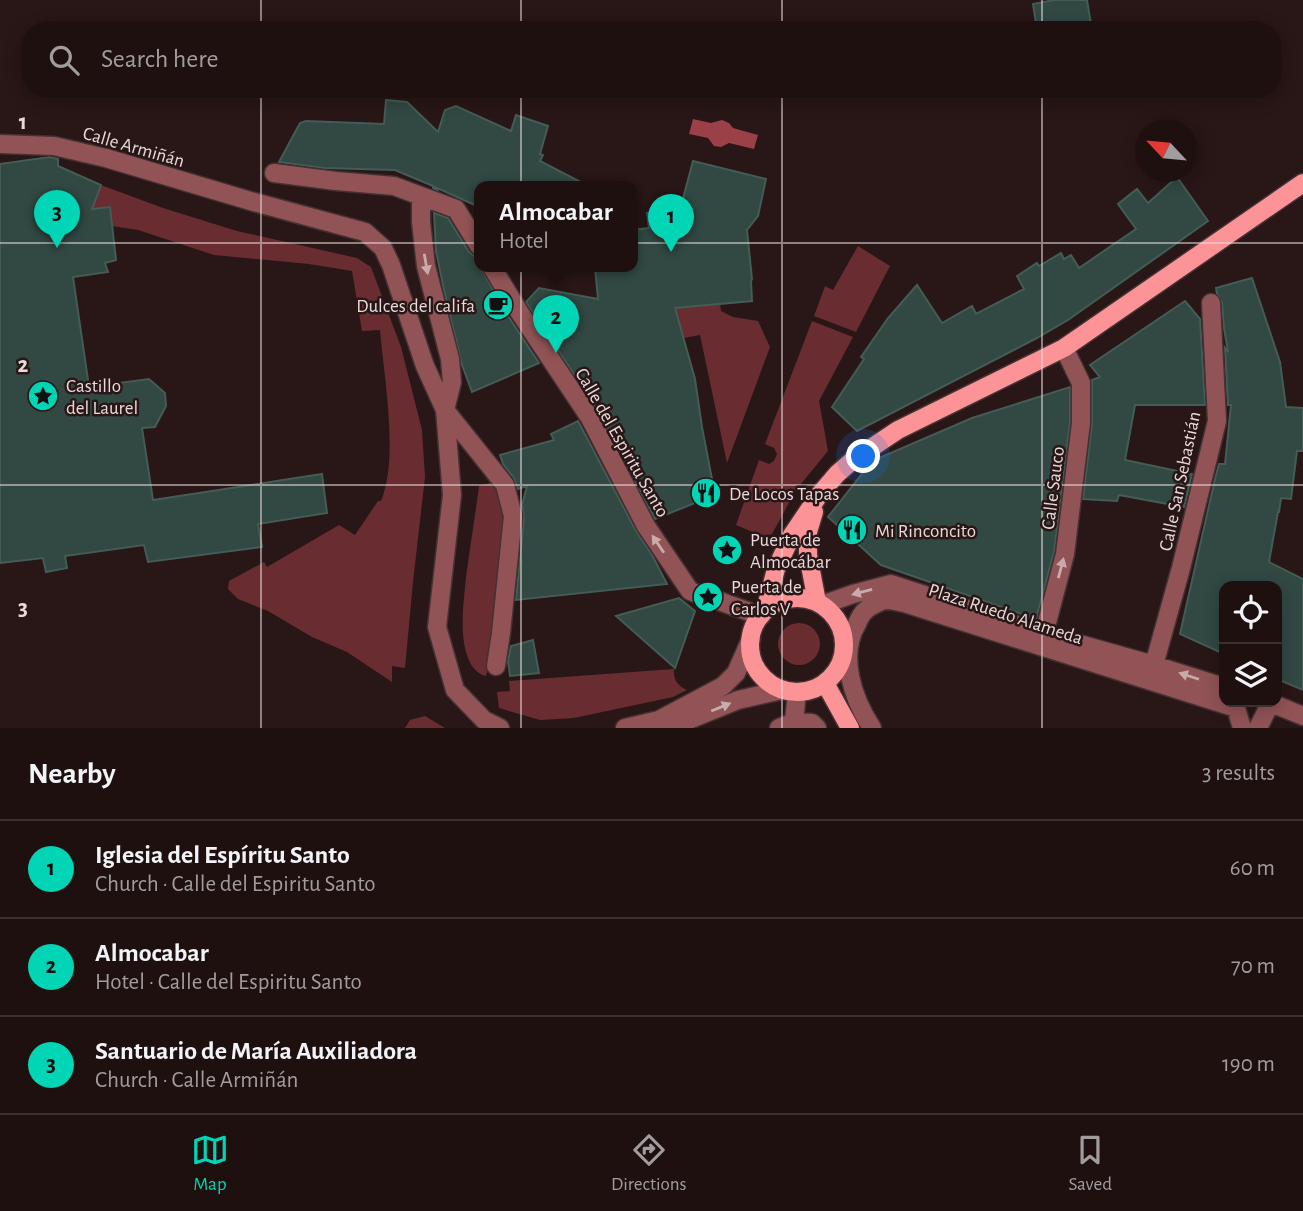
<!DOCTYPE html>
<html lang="en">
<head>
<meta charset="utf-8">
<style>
  :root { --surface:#1f1010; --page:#2c1e1e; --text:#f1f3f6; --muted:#a19d9f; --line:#3c3030; --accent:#02d5b6 }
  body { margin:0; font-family:"Alegreya Sans",sans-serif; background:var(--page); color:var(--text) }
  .controls { position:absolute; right:21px; bottom:21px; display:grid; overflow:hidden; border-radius:14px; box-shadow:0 4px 18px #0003 }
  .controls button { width:63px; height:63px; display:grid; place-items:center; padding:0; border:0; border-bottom:2px solid var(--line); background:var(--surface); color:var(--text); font:35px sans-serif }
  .compass { position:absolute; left:1135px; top:119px; width:63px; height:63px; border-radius:50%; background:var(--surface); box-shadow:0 4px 18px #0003; rotate:296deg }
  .you { position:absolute; left:864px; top:457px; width:24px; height:24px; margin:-18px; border:5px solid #fff; border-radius:50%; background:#1a73e8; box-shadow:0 0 0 10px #1a73e833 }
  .badge { display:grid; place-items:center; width:46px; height:46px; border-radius:50%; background:var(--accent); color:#111; font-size:23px; font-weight:700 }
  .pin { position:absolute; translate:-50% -58px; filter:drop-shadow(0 2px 4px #0008) }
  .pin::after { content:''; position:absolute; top:37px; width:24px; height:21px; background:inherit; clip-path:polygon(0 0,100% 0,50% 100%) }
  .popup { position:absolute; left:474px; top:181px; width:164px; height:91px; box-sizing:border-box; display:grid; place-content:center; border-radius:14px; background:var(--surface); filter:drop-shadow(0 2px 5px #0005); font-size:23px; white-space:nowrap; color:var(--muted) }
  .popup b { font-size:26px; color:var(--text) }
  .popup::after { content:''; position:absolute; left:50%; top:100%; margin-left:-14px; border:14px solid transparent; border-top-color:var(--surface) }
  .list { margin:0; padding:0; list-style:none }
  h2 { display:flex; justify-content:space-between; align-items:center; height:91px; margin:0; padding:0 28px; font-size:30px }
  h2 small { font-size:23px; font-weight:400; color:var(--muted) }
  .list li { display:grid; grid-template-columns:46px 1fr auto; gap:21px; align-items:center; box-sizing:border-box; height:98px; padding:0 28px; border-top:2px solid var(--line) }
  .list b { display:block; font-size:26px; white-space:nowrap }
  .list p { margin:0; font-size:23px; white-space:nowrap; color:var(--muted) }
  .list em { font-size:23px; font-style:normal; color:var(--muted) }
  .icon { flex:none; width:38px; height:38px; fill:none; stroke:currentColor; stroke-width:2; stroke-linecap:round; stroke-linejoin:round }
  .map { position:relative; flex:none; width:1303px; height:728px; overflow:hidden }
  .search { position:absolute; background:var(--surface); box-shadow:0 4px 18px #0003; left:21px; right:21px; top:21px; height:77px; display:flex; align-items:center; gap:18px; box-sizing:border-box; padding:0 24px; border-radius:28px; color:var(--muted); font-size:26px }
  .sheet { height:385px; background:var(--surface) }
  nav { display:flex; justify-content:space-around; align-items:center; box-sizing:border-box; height:98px; border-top:2px solid var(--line); background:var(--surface); font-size:19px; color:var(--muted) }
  nav a { display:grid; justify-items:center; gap:4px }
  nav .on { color:var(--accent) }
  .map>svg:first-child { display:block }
  .green { fill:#692d31 }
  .water { fill:#9c4048 }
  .building { fill:#314843; stroke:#445c56; stroke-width:2 }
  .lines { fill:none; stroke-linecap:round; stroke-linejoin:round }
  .minor-casing { stroke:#443131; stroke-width:21 }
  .major-casing { stroke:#443131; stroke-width:21 }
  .minor { stroke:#915356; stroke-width:18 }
  .major { stroke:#fb9397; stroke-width:18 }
  .oneway { fill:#caabac }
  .grid { fill:none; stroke:#e8dada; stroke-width:2; stroke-opacity:0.55 }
  .labels { text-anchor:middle; stroke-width:5; stroke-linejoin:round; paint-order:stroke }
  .street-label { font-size:19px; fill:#e8dada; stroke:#291616 }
  .poi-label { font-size:19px; fill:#e8dada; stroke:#291616; text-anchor:start }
  .grid-label { font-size:23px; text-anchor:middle; font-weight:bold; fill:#e8dada; stroke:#291616; stroke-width:5; stroke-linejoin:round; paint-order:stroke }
</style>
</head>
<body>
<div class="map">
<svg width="1303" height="728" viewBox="0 0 1303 728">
  <rect width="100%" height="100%" fill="#291616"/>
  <path class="green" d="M101,185L163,208L237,231L357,258L371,267L401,347L422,430L425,477L413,582L405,668L392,666V682L347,652L312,637L268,611L238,599L228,589L229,581L264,562L267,567L339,525L355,535L378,501H381C399,457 384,378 380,330L362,331L352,271L309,264L214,255L138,230L112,226L109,207L92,209Z
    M858,246L890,266L856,332L814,316L825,286L833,290Z
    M720,304L721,311L733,317L758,321L770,347L727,463L700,335L684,338L662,336L665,309Z
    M812,321L853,337L819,401L828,451L796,490L772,534L758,539L755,533L736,525L759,460L769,464L774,461L777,454L774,448L765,444Z
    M499,480L502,492L504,529L496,633L486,676C473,673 468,660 465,648C460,625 464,600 466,577C470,547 475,517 479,486Z
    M778 644a21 21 0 1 1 42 0a21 21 0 1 1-42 0Z
    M674,669C673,680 678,686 687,690L673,697L574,718L540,720L499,708L497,692L510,691L509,681Z
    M425,716L445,728H405L410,720Z"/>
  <path class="water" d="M693,119L711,123L722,120L729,123L733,128L758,135L754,149L729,143L721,147L714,146L708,138L689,134Z"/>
  <path class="building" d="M1054,0H1087L1092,30H1037L1033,4Z
    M386,100L407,102L438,132L445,110L456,106L511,131L516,115L548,126L540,154L543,155L540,161L590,187H479V207L435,187L437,190L433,188V186L395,170L324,168L279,162L300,123L306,121L384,124Z
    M50,157L58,159V166L101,185L92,209L110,207L116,260L105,263L108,272L73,277L89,387L149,379L165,393L166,406L155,427L142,428L153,500L322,474L327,513L258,524L262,547L148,562L144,545L65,556L67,568L46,572L43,558L0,563V164Z
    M693,161L766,179L758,216L747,230L752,279L751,281L752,301L675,308L695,379L702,427L715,495L655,519L599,412L526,302L539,288L598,299L595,267H633V230L649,228L647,213L680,210Z
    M1177,177L1208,221L1068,320L1035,339L857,431L832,407L864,359L861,357L888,318L917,285L942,323L972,306L976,314L1024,289L1017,276L1037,263L1039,266L1061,253L1064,259L1071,255L1079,268L1136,229L1118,204L1137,189L1148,203Z
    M434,213L448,218L469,252L474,256L508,316L539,363L472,392L462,365L444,290L436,251Z
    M1252,278L1280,362L1286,407L1303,408V451H1297L1291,499L1281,498L1279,512H1278L1269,562L1303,579V690L1277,679V586H1224V654L1180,634L1215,479L1219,464H1225L1231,405H1228L1225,348L1228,352L1224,328L1222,302L1217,294L1216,288Z
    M1185,301L1200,319L1205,405H1135L1125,460L1192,474L1184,507L1119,495L1117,501L1083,499L1092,424V380L1100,377L1090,365Z
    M1070,387V422L1054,552L1036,619L881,565L828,517L872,461L972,418Z
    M578,421L636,531L652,555L667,584L516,600L524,517L522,505L527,486L518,489L514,478L503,464L500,455L554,440L551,434Z
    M679,598L695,611L675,668L616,616Z
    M533,640L539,673L510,676L508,661L511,646Z"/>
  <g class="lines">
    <g class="minor-casing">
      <path id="minor" d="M0,144L54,146L106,158L254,202L365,232L383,248L391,265L425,366L445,410L452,495L437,627L455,690L484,720L500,728
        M274,173L336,181L394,186L456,209L479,246
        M421,197V222L426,266L450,359L452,382L445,410L505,485L513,516L501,633L496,666
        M492,267L518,310L590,418L646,526L690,591L701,595
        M708,597L761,616
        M822,605L853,594L891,584L1044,634L1154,665L1224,687
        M1044,634L1065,554L1081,423V383L1064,348
        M1154,665L1181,568L1217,421L1211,303
        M1269,702L1303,716
        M663,720L686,721L738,700L782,690
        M794,722L797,692
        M625,728L659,720L723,686L736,673L751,639
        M779,728L794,722L812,723L817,728
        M872,728C853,699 838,656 857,624C859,619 862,613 866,610C871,605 879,603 885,599L904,603L1236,708L1242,728
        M1258,728L1271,702"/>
    </g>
    <g class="major-casing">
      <path id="major" d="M814,512L808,532V555L817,602
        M750 645a47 47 0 1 1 94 0a47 47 0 1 1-94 0Z
        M765,611L776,569L792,535L819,495L837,474L853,460L898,430L1064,348L1303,183
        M825,683L850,728"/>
    </g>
    <use href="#minor" class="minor"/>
    <use href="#major" class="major"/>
  </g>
  <defs><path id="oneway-solid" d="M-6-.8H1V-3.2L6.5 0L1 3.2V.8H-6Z" transform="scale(1.75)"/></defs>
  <g class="oneway">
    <use href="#oneway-solid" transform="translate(426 264) rotate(80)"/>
    <use href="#oneway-solid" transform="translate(658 544) rotate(-124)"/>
    <use href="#oneway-solid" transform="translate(1061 568) rotate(-75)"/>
    <use href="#oneway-solid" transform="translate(862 592) rotate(165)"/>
    <use href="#oneway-solid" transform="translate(1189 676) rotate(-162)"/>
    <use href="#oneway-solid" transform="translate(721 707) rotate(-22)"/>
  </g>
  <path class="grid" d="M261,0V30M521,0V30M782,0V30M1042,0V30M261,89V728M521,89V728M782,89V728M1042,89V728M0,243H1303M0,485H1303"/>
  <defs>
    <g id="cafe-disc" transform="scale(1.575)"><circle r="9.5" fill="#02d5b6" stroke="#291616"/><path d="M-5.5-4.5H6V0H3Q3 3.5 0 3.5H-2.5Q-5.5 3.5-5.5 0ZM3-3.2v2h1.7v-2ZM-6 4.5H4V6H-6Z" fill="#111"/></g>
    <g id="sight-disc" transform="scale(1.575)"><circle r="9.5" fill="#02d5b6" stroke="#291616"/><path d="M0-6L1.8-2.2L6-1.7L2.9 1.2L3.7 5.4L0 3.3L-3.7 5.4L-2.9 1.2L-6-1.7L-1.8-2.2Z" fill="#111"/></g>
    <g id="restaurant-disc" transform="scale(1.575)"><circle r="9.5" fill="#02d5b6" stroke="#291616"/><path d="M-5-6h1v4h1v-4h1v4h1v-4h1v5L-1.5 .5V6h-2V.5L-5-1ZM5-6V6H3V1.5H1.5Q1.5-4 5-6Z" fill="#111"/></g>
  </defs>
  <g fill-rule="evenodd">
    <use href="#cafe-disc" x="498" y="305"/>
    <use href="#sight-disc" x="43" y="396"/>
    <use href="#restaurant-disc" x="706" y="493"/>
    <use href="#restaurant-disc" x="852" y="530"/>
    <use href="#sight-disc" x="727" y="550"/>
    <use href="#sight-disc" x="708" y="597"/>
  </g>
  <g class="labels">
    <g class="street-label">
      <text transform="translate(134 146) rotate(16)" y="7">Calle Armiñán</text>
      <text transform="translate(623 442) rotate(60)" y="7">Calle del Espiritu Santo</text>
      <text transform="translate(1179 481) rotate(-78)" y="7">Calle San Sebastián</text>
      <text transform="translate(1052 488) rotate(-83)" y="7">Calle Sauco</text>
      <text transform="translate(1006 613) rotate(18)" y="7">Plaza Ruedo Alameda</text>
    </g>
    <g class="poi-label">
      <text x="475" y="312" text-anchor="end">Dulces del califa</text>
      <text x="66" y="392">Castillo<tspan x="66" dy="22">del Laurel</tspan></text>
      <text x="729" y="500">De Locos Tapas</text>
      <text x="875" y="537">Mi Rinconcito</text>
      <text x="750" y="546">Puerta de<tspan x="750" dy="22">Almocábar</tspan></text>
      <text x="731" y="593">Puerta de<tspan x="731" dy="22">Carlos V</tspan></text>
    </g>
  </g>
  <g class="grid-label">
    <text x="23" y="129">1</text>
    <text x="23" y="372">2</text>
    <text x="23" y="615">3</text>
  </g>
</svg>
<div class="controls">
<button><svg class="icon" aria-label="locate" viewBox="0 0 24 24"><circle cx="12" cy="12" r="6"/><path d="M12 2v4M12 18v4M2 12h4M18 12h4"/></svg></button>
<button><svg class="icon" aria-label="layers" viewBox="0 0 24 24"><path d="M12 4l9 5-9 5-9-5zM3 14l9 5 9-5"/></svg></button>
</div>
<svg class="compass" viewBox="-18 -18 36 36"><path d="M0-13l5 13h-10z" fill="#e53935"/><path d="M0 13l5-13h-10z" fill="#a19d9f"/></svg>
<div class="you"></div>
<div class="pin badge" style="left:671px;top:252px">1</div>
<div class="pin badge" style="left:556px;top:353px">2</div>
<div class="popup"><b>Almocabar</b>Hotel</div>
<div class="pin badge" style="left:57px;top:248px">3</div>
<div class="search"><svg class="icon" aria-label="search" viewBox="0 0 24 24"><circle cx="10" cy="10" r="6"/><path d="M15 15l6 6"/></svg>Search here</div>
</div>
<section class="sheet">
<h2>Nearby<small>3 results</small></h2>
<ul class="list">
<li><span class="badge">1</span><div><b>Iglesia del Espíritu Santo</b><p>Church · Calle del Espiritu Santo</p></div><em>60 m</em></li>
<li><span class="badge">2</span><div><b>Almocabar</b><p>Hotel · Calle del Espiritu Santo</p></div><em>70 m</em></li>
<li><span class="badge">3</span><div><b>Santuario de María Auxiliadora</b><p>Church · Calle Armiñán</p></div><em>190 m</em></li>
</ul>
</section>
<nav>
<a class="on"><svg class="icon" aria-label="map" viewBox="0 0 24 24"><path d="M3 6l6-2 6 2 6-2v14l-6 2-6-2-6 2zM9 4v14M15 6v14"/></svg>Map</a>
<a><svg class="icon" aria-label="directions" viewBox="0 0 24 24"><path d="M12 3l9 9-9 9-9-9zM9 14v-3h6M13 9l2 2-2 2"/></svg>Directions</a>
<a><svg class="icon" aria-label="saved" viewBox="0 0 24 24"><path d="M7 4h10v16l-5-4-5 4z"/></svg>Saved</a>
</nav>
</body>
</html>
